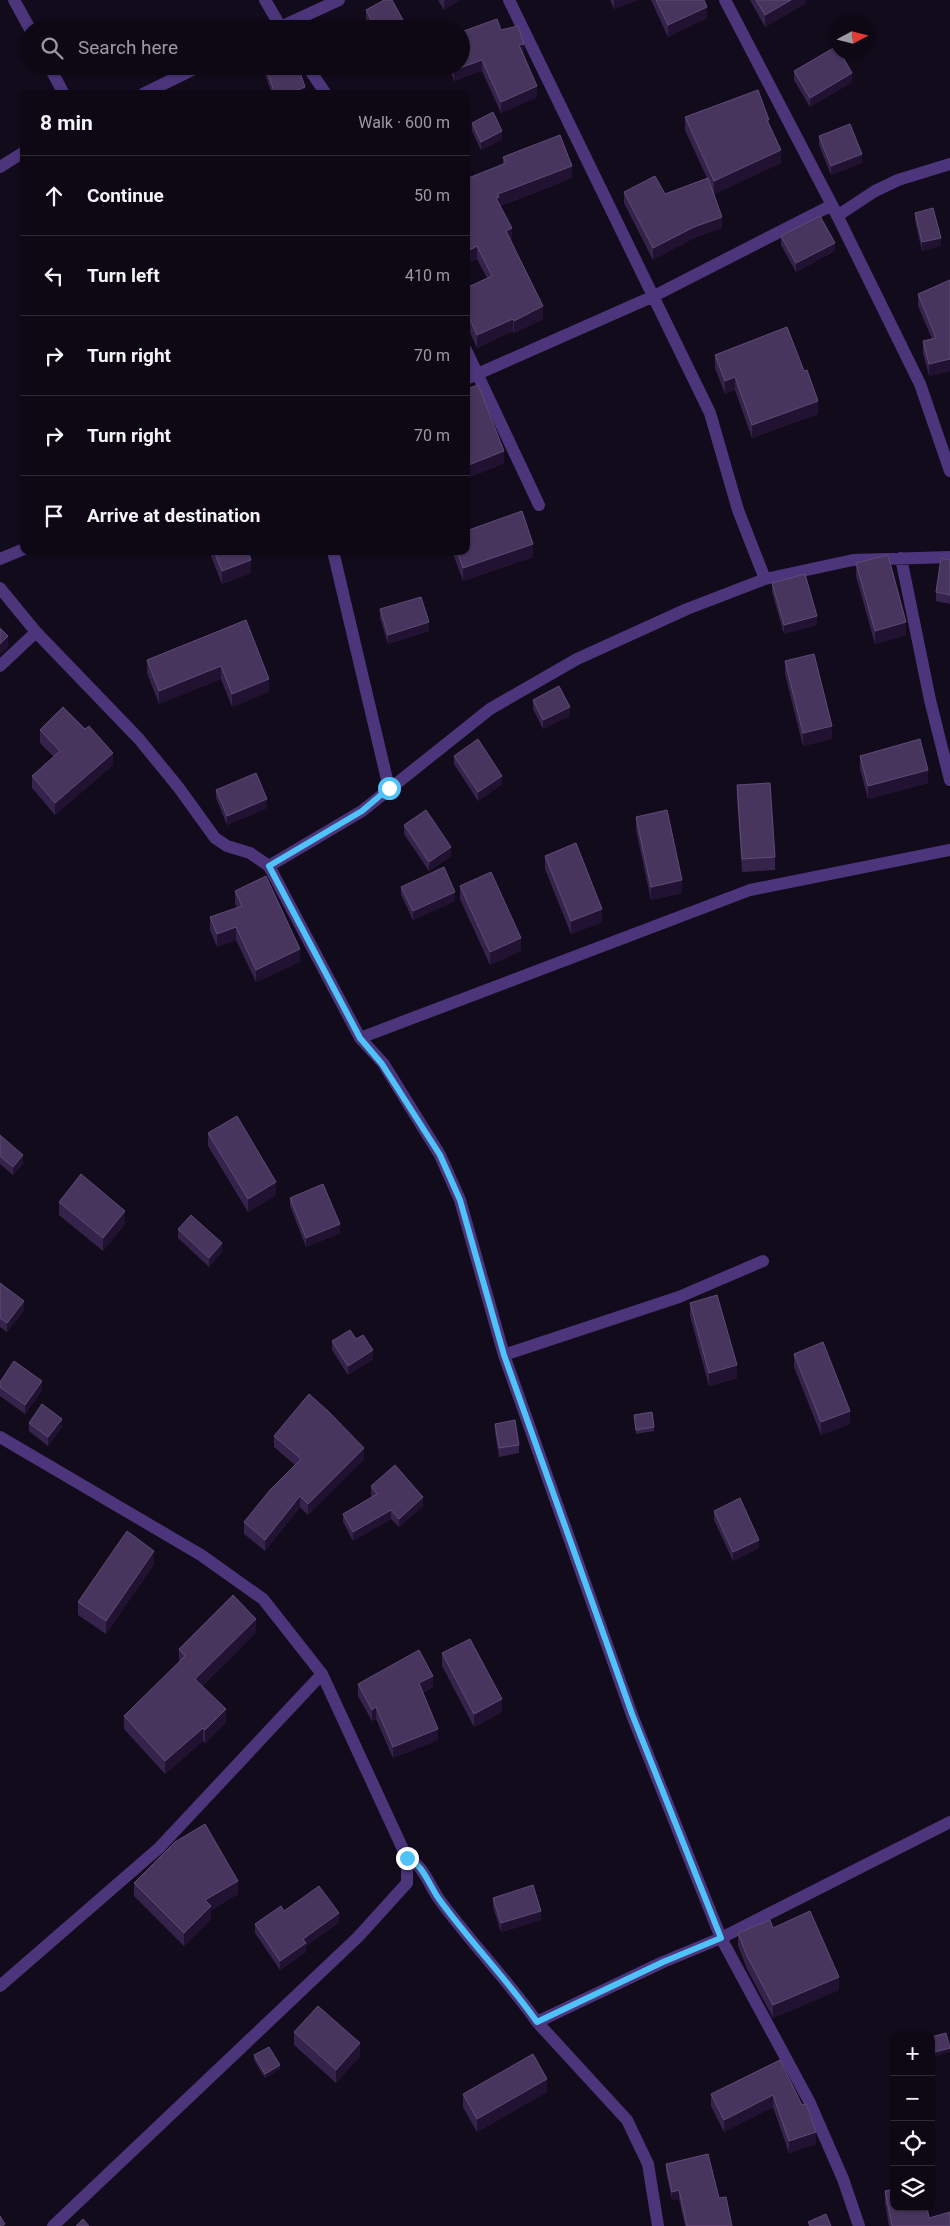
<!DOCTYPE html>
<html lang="en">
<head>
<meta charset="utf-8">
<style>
  :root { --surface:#0e0815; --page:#1c1622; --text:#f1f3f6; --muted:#9b9aa0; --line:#2e2934 }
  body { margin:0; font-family:Roboto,sans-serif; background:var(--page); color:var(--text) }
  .controls { position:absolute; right:15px; bottom:15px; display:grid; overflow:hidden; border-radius:10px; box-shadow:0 1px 4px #0004 }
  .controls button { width:45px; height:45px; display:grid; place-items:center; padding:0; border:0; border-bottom:1px solid var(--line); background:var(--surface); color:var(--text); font:25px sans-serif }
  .compass { position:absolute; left:830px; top:15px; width:45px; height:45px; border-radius:50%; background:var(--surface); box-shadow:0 1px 4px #0004; rotate:83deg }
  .stop { position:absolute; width:15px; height:15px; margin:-11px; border:4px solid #4fc3f7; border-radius:50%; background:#fff }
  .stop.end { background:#4fc3f7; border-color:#fff; box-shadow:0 1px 5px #0008 }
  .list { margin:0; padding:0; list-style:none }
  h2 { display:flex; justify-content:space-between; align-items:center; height:65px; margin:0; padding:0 20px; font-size:21px }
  h2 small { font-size:16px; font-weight:400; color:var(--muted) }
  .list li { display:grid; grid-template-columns:32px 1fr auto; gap:15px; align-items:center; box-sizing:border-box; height:80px; padding:0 20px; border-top:1px solid var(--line) }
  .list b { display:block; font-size:19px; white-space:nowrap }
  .list em { font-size:16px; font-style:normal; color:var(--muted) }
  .icon { flex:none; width:28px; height:28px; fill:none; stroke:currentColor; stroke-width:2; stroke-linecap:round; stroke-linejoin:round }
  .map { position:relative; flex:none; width:950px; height:2226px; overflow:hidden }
  .search { position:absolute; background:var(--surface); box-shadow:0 1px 4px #0004; left:20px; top:20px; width:450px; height:55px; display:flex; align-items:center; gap:12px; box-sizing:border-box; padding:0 18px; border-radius:28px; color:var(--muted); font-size:19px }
  .panel { position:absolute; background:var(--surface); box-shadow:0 1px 4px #0004; left:20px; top:90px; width:450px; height:465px; border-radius:10px }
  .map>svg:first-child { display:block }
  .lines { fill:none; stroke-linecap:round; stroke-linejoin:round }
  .street { stroke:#4c357b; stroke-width:12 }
  .wall { fill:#36234b }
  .shaded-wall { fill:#201230 }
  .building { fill:#48355e; stroke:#5f4b77 }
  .route { stroke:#4fc3f7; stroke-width:6 }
</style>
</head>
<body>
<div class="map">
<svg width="950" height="2226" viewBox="0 0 950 2226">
  <rect width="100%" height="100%" fill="#120b1c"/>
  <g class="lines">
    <path class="street" d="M14,0L30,29
      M265,0L282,29
      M509,0L710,413L738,510L765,579
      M725,0L832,205L920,384L950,471
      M276,29L339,0
      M49,66L64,94
      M307,66L326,94
      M143,94L200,66
      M0,167L24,152
      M837,216L875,191L898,180L950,164
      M466,350L539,505
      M466,379L654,296L832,205
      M333,551L389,788
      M901,558L930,700L950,780
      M0,559L24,549
      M0,588L36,632L139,739L179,788L215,838L227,846L250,853L269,866L360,1038L383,1063L440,1155L460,1200L504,1355L632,1715L721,1938L809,2101L843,2179L859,2226
      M0,666L36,632
      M269,866L362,811L490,709L577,659L687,609L765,579L853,560L950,557
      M360,1038L750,890L950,850
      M504,1355L679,1297L763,1261
      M0,1437L201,1555L263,1599L322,1674L407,1858V1883L358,1937L53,2226
      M407,1858C423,1864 429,1885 439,1899C470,1942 507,1979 537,2022L663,1962L721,1938L950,1822
      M0,1986L159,1848L322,1674
      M537,2022L627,2120L648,2164L658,2226"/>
  </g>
  <path class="wall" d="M438,0H460L444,10Z
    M610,0H639L614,9Z
    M651,0H704L707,18L668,37Z
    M750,0H806V3L765,27Z
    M366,10L408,29H371L366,19Z
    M501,30L524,55L537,97L501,113L482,71L454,81L449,66H461Z
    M262,66H298L305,94H272Z
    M794,71L852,82L810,107L794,80Z
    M685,117L769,124L781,163L714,194L722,228L694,238L653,260L624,203V192L665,194L707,178L685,130Z
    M472,123L502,140L481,150L472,131Z
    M819,136L862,163L831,175L819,145Z
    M503,157L572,178L500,206L512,241H511L543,319L514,333L513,331L477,348L466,324V288L487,278L477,259L466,264L503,164Z
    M915,213L941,246L922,251L915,221Z
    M781,236L835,251L796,272L781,245Z
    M950,280V371L929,376L923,353V341L932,339L918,306V294Z
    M715,355L818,414L752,438L735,390L725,394L715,368Z
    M209,551H248L251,573L222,584Z
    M452,551H466L533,557L463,581Z
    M950,560V604L936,601V592Z
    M856,563L906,635L875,644L856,576Z
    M772,583L817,625L784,634L772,592Z
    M380,609L429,631L388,644L380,618Z
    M246,620L269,692L232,707L221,679L159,704L147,673V660Z
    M785,661L832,739L803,746L785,674Z
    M533,700L570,716L543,729L533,709Z
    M85,729L113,765L55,815L32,788V776L54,757L40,743V730Z
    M454,756L502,784L478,801L454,764Z
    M860,756L928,783L868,799L860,769Z
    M737,785L775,857V870L742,872L737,798Z
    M216,790L267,808L227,825L216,798Z
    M636,817L682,893L651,900L636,830Z
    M404,825L451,856L429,871L404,834Z
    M545,856L602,922L571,934L545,869Z
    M460,886L521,951L490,965L460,899Z
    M401,887L455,901L413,920L401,895Z
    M235,891L300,962L256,982L236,940L217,947L210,930V917L237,908L235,903Z
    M208,1133L276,1195L248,1212L208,1146Z
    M0,1135L23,1164L13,1175L0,1164Z
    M290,1198L340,1233L306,1247L290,1206Z
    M59,1202L125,1224L103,1251L59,1215Z
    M178,1229L222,1252L209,1267L178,1238Z
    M0,1283L24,1310L7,1332L0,1327Z
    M690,1303L737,1378L709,1386L690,1316Z
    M332,1341L373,1359L348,1375L332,1350Z
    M794,1354L850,1424L821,1435L794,1367Z
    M0,1382L42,1390L25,1414L0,1396Z
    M634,1415L654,1427V1431L636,1434Z
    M29,1423L62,1427L48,1446L29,1431Z
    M495,1424L519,1445V1453L499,1457L495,1432Z
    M274,1436L364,1459L308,1515L300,1507L265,1551L244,1534V1522L295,1465L274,1447Z
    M371,1486L423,1506L399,1527L391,1519L353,1541L343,1522V1514L372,1497L371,1495Z
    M714,1511L759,1548L733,1561L714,1520Z
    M154,1564L106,1634L78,1615V1602Z
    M256,1632L202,1686L226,1722L205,1743L203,1741L165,1774L124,1729V1716L179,1662V1649Z
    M442,1653L502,1712L474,1727L442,1666Z
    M358,1684L433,1687L423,1693L438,1740L393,1758L376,1719L372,1721L358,1696Z
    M134,1883L238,1894L211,1910V1919L184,1946L134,1896Z
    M493,1898L541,1920L501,1932L493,1907Z
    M284,1911L339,1922L306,1946V1952L280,1970L255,1933V1924Z
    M773,1928L839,1990L773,2018L747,1969L738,1946V1933Z
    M294,2032L360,2056L336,2083L294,2045Z
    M254,2055L280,2069L265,2078L254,2060Z
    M780,2060L816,2144L789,2153L773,2107L724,2132L711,2106V2094Z
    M547,2092L477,2132L463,2107V2094Z
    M666,2164L719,2198L732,2226H685L679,2199L672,2200L666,2172Z
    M885,2191L929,2218L950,2226H889L885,2203Z"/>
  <path class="shaded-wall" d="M446,0H460L444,10V1Z
    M614,0H639L614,9Z
    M791,0H806V3L765,27V15Z
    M707,7V18L668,37V25Z
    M524,44V55L519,56V45Z
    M482,60V71L454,81V70Z
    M852,73V82L810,107V98Z
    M537,86V97L501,113V102Z
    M305,87V94H286Z
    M502,131V140L481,150V142Z
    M781,150V163L714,194V181Z
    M862,154V163L831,175V166Z
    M572,166V178L499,206L496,198L498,194Z
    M722,217V228L694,238L653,260V248L694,227Z
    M512,228V241L506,244V231Z
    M941,238V246L922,251V242Z
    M835,243V251L796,272V263Z
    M477,246V259L466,264V252Z
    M543,306V319L514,333V321Z
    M513,319V331L477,348V335Z
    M950,359V371L929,376V364Z
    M735,377V390L725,394V381Z
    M818,401V414L752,438V425Z
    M504,451V464L466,479V489V466Z
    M533,544V557L463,581V568Z
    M251,560V573L222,584V571Z
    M817,616V625L784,634V625Z
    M429,622V631L388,644V635Z
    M906,622V635L875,644V631Z
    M8,636V648L0,655V644Z
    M221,666V679L159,704V691Z
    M269,679V692L232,707V694Z
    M570,707V716L543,729V720Z
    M832,726V739L803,746V733Z
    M113,753V765L55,815V803Z
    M928,770V783L868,799V786Z
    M502,776V784L478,801V792Z
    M267,799V808L227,825V816Z
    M451,847V856L429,871V862Z
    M682,880V893L651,900V887Z
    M455,892V901L413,920V911Z
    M602,909V922L571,934V921Z
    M236,927V940L217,947V934Z
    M521,938V951L490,965V952Z
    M300,949V962L256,982V970Z
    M23,1155V1164L13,1175V1167Z
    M276,1182V1195L248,1212V1199Z
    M125,1211V1224L103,1251V1238Z
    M340,1224V1233L306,1247V1238Z
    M222,1243V1252L209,1267V1258Z
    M24,1301V1310L7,1332V1323Z
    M373,1350V1359L348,1375V1366Z
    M737,1365V1378L709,1386V1373Z
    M42,1381V1390L25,1414V1405Z
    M850,1411V1424L821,1435V1422Z
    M62,1419V1427L48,1446V1437Z
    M364,1448V1459L308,1515V1504Z
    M300,1496V1507L265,1551V1540Z
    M423,1497V1506L399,1527V1519Z
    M391,1510V1519L353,1541V1532Z
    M759,1540V1548L733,1561V1552Z
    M154,1551V1564L106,1634V1621Z
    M256,1619V1632L195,1692V1679Z
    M433,1676V1687L419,1695V1683Z
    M502,1699V1712L474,1727V1714Z
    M376,1707V1719L372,1721V1710Z
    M226,1709V1722L205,1743V1730Z
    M203,1728V1741L165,1774V1761Z
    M438,1729V1740L393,1758V1747Z
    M238,1881V1894L211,1910V1919L184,1946V1933L205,1900Z
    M541,1911V1920L501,1932V1923Z
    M339,1913V1922L306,1946V1952L280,1970V1961L303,1939Z
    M839,1977V1990L773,2018V2005Z
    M360,2043V2056L336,2083V2070Z
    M950,2048V2052L931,2058V2053Z
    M280,2065V2069L265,2078V2074Z
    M547,2079V2092L477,2132V2119Z
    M773,2095V2107L724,2132V2120Z
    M816,2132V2144L789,2153V2141Z
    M679,2190V2199L672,2200V2192Z"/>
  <path class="building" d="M384,0H392L408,29H376L366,10Z
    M656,0H704L707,7L668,25Z
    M756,0H791L765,15Z
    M497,19L501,30L518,26L524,44L519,45L537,86L501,102L482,60L454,70L453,66H461V32Z
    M837,46L838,52H840L852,73L810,98L794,71Z
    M265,66H298L305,87L286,94H275Z
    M758,90L769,120H767L781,150L714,181L685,117Z
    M164,91L165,94H154Z
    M493,112L502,131L481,142L472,123Z
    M850,124L862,154L831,166L819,136Z
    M560,135L572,166L498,194L499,197L496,198L512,228L506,231L543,306L514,321L513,319L477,335L466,311V288L492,276L477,246L466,252V179L506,163L503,157Z
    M655,176L665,194L708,178L722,217L694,227L653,248L624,192Z
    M933,208L941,238L922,242L915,213Z
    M820,216L835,243L796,263L781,236Z
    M950,280V359L929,364L923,341L936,338L918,294Z
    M787,327L804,371L807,370L818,401L752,425L735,377L725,381L715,355Z
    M478,385L504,451L466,466V389Z
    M522,511L533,544L463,568L457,551H466V531Z
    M214,551H248L251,560L222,571Z
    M888,555L906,622L875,631L856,563Z
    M941,558L950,560V595L936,592Z
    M805,574L817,616L784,625L772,583Z
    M421,597L429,622L388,635L380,609Z
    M246,620L269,679L232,694L221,666L159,691L147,660Z
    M0,628L8,636L0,644Z
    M814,654L832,726L803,733L785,661Z
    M559,686L570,707L543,720L533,700Z
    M63,707L85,729L89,726L113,753L55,803L32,776L60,751L40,730Z
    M478,739L502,776L478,792L454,756Z
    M920,739L928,770L868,786L860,756Z
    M256,773L267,799L227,816L216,790Z
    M770,783L775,857L742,859L737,785Z
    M426,810L451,847L429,862L404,825Z
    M667,810L682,880L651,887L636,817Z
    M576,843L602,909L571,921L545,856Z
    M444,867L455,892L413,911L401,887Z
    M491,872L521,938L490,952L460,886Z
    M266,876L300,949L256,970L236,927L217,934L210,917L242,906L235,891Z
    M237,1116L276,1182L248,1199L208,1133Z
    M0,1135L23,1155L13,1167L0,1156Z
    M81,1174L125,1211L103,1238L59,1202Z
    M323,1184L340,1224L306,1238L290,1198Z
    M191,1215L222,1243L209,1258L178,1229Z
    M0,1283L24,1301L7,1323L0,1318Z
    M717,1295L737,1365L709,1373L690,1303Z
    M350,1330L356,1339L363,1335L373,1350L348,1366L332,1341Z
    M823,1342L850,1411L821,1422L794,1354Z
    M14,1361L42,1381L25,1405L0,1387V1382Z
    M309,1394L329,1412L364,1448L308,1504L300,1496L265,1540L244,1522L270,1490L301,1459L274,1436Z
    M42,1404L62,1419L48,1437L29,1423Z
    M652,1412L654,1427L636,1430L634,1415Z
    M515,1420L519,1445L499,1448L495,1424Z
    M395,1465L423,1497L399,1519L391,1510L353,1532L343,1514L377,1494L371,1486Z
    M740,1498L759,1540L733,1552L714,1511Z
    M127,1531L154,1551L106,1621L78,1602Z
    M233,1595L256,1619L195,1679L226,1709L205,1730L203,1728L165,1761L124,1716L185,1656L179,1649Z
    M470,1639L502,1699L474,1714L442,1653Z
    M419,1650L433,1676L419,1683L438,1729L393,1747L376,1707L372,1710L358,1684Z
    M205,1824L238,1881L205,1900L211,1906L184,1933L134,1883L175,1842Z
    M533,1885L541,1911L501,1923L493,1898Z
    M319,1886L339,1913L303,1939L306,1943L280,1961L255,1924L281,1906L284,1911Z
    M810,1911L839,1977L773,2005L747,1956L738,1933L770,1920L773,1928Z
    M318,2006L360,2043L336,2070L294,2032Z
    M946,2033L950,2048L931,2053V2037Z
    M269,2047L280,2065L265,2074L254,2055Z
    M533,2054L547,2079L477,2119L463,2094Z
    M780,2060L802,2105L806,2104L816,2132L789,2141L773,2095L724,2120L711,2094Z
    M708,2154L719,2198L726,2197L732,2226H687L679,2190L672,2192L666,2164Z
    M894,2189V2207H927L929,2218L950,2212V2226H892L885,2191Z
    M826,2214L831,2226H810L808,2222Z
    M0,2216L5,2224L2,2226H0Z
    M83,2219L89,2226H76Z"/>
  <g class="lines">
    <path class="route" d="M389,788L362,811L269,866L360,1038L382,1064L440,1155L460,1200L504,1355L632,1714L721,1938L663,1962L537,2022C507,1979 470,1942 439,1899C429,1885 423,1864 407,1858"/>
  </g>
</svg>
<div class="controls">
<button>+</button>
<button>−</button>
<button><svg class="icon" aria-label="locate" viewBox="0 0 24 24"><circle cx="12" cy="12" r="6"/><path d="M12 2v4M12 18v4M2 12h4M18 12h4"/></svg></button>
<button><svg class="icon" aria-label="layers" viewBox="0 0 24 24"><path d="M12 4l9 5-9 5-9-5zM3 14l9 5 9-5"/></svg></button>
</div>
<svg class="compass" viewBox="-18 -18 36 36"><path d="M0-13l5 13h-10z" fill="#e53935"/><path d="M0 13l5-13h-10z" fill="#9b9aa0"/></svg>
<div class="stop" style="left:389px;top:788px"></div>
<div class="stop end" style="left:407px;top:1858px"></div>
<div class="search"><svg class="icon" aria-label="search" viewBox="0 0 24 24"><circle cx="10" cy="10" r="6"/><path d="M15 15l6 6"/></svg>Search here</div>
<section class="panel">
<h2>8 min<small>Walk · 600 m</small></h2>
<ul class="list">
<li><svg class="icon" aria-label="ahead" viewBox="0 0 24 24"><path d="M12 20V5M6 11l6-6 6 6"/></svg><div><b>Continue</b></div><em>50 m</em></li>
<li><svg class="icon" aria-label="left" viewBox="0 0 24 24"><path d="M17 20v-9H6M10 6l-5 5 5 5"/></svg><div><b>Turn left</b></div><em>410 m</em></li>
<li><svg class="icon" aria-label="right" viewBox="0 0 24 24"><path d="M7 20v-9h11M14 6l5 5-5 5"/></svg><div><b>Turn right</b></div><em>70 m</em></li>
<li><svg class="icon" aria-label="right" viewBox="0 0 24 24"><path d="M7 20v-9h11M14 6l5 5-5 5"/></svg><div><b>Turn right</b></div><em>70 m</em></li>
<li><svg class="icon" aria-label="arrive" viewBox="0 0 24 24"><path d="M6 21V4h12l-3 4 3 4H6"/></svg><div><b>Arrive at destination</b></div></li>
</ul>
</section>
</div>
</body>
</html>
